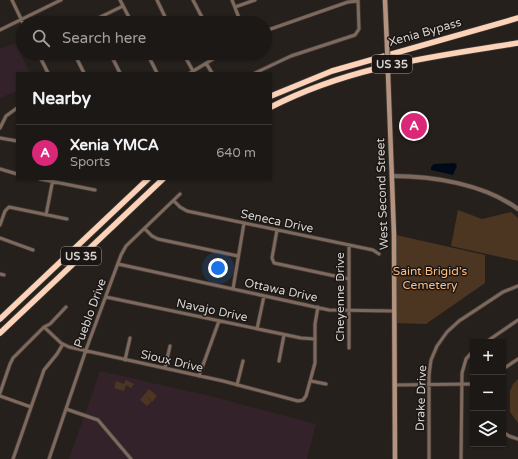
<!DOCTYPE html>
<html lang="en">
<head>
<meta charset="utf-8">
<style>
  :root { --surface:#1c1815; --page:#292522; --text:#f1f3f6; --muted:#a0a0a0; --line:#3a3734; --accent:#db2777 }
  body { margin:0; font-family:"Varela Round",sans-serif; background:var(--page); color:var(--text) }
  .controls { position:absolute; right:12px; bottom:12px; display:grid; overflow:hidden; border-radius:0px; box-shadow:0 1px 3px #0004 }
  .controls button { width:36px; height:36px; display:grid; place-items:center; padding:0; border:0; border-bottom:1px solid var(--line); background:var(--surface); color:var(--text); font:20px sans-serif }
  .you { position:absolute; left:218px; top:268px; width:14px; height:14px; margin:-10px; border:3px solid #fff; border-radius:50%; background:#1a73e8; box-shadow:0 0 0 6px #1a73e833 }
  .badge { display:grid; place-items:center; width:26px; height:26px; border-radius:50%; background:var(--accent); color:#fff; font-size:13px; font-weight:700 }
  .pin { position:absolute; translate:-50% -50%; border:2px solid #fff; box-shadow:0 1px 4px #0006 }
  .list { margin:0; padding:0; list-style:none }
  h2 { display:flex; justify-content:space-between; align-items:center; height:52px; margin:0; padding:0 16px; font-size:17px }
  h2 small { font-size:13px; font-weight:400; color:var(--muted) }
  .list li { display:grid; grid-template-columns:26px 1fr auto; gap:12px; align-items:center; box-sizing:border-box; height:56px; padding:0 16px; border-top:1px solid var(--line) }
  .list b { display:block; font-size:15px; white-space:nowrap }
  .list p { margin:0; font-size:13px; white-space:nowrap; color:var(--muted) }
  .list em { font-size:13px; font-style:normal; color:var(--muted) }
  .icon { flex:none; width:22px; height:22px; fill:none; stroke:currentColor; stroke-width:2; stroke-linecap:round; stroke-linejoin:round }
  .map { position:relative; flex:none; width:518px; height:459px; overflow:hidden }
  .search { position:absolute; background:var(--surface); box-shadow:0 1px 3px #0004; left:16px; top:16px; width:256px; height:44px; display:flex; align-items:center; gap:10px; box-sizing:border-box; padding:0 14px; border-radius:22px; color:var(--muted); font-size:15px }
  .panel { position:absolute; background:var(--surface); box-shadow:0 1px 3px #0004; left:16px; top:72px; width:256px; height:108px; border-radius:0px }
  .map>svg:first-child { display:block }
  .education { fill:#33222a }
  .green { fill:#4d3621 }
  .water { fill:#000918 }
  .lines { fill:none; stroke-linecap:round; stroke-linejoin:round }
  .minor-casing { stroke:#413c39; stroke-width:4.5 }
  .tertiary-casing { stroke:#413c39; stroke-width:5.5 }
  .secondary-casing { stroke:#413c39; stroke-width:6 }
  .motorway-casing { stroke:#413c39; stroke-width:7 }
  .minor { stroke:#7e695c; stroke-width:3 }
  .tertiary { stroke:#7e695c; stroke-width:4 }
  .secondary { stroke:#b3927e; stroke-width:4.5 }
  .motorway { stroke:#fcd2b8; stroke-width:5.5 }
  .secondary-bridge-casing { stroke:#413c39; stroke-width:6; stroke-linecap:butt }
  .secondary-bridge { stroke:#b3927e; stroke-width:4.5 }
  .labels { text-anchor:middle; stroke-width:3; stroke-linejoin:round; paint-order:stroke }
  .shield { fill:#1b1613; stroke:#9d9a97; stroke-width:1 }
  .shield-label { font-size:11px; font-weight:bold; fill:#d5d2cf }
  .street-label { font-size:12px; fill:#d5d2cf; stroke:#1b1613 }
  .park-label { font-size:12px; fill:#fbbc83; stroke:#1b1613 }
</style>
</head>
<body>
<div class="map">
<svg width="518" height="459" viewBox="0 0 518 459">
  <rect width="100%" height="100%" fill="#25201c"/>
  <path class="education" d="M15,43L30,73H17V91L0,98V49Z
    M100,371L210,396L316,424L307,459H69Z"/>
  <path class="green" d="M458,210L482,219L511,212L518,218V261L451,246Z
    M396,235L485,255V283L426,324L397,323Z
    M518,379V423L510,412V391L513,384Z
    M126,380L134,384L131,388L126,385L124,391L114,388L116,381L124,384Z
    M149,389L157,396L152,402L146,396L151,402L147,406L140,400Z"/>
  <path class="water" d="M455,163L457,166L453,175L431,170V167L434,164Z"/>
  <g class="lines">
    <g class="minor-casing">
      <path id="minor" d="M12,0L23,23
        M120,0L132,23
        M157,0L168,23
        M193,0L205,23
        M232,0L241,23
        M235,7L255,0
        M88,23L123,6
        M0,30L61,0
        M265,31L348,2L358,1
        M38,53L48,73
        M74,53L84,73
        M110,53L120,73
        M147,53L157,73
        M183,53L193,71
        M206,63L212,73
        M190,73L223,53
        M255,73L291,56L355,35L359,29L358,0
        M0,128L6,116L17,108
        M0,138L17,141
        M0,169L17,174
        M40,179L95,190
        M174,201L180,207L187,211L373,250L379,254
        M46,215L53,179
        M0,225L5,211L9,207L67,219
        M145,229L152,236L158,239L238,256
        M277,230L272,258L274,263L349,279
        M0,238L33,250
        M118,264L329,310L394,311
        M0,274L4,275
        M233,289L244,223
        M106,297L301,338L315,339
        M44,327L61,343L69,347L223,381L298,401L303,400L306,396L315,363V324L318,307
        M257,329L264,296
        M486,342L518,320
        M349,348V245
        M125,360L130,338
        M279,361L284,335
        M165,368L170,346
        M503,369L518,359
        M199,376L219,321
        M311,381L326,384
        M237,385L243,361
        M395,385L473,384
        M0,393L10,364L13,358L44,327L50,324L66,307
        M0,396L31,407
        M66,409L98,420L131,459
        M503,432L509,436L518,439
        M13,459L44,370L57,354L63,344
        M49,459L87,347L121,255L126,246L180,194
        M429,459V375L431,360L437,346L447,332L459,321L503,292L518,286
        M461,459L462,373L466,359L473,351"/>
    </g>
    <g class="tertiary-casing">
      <path id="tertiary" d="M392,176C433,176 484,184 518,209"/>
    </g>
    <g class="secondary-casing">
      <path id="secondary" d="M385,0L387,46
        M388,73L394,235L395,459"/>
    </g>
    <g class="motorway-casing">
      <path id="motorway" d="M271,96L332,71L518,18
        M271,107C351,66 431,57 518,43
        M0,319L148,179
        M0,333L163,179"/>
    </g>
    <use href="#minor" class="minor"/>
    <use href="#tertiary" class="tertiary"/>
    <use href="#secondary" class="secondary"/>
    <use href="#motorway" class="motorway"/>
    <g class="secondary-bridge-casing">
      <path id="secondary-bridge" d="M387,46L388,73"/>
    </g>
    <use href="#secondary-bridge" class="secondary-bridge"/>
  </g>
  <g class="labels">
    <g class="shield">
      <rect x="372" y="55" width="40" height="18" rx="3"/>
      <rect x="61" y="247" width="40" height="18" rx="3"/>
    </g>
    <g class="shield-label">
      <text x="392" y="68">US 35</text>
      <text x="81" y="260">US 35</text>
    </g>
    <g class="street-label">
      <text transform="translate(425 32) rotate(-16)" y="4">Xenia Bypass</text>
      <text transform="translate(382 194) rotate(-92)" y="4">West Second Street</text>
      <text transform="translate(277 221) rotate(12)" y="4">Seneca Drive</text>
      <text transform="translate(281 290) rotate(12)" y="4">Ottawa Drive</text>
      <text transform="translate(340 297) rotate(-90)" y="4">Cheyenne Drive</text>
      <text transform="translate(212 310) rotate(12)" y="4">Navajo Drive</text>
      <text transform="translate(90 313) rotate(-70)" y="4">Pueblo Drive</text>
      <text transform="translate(172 361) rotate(13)" y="4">Sioux Drive</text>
      <text transform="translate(421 398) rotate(-88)" y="4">Drake Drive</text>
    </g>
    <g class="park-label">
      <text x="430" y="275">Saint Brigid’s<tspan x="430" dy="14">Cemetery</tspan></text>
    </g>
  </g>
</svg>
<div class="controls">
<button>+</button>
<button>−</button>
<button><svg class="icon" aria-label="layers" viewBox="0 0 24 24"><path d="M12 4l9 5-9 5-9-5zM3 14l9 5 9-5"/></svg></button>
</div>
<div class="you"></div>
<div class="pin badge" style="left:414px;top:126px">A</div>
<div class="search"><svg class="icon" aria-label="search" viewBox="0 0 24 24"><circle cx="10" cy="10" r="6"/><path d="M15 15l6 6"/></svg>Search here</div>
<section class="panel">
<h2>Nearby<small></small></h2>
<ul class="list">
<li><span class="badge">A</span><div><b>Xenia YMCA</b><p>Sports</p></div><em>640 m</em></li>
</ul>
</section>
</div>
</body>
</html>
